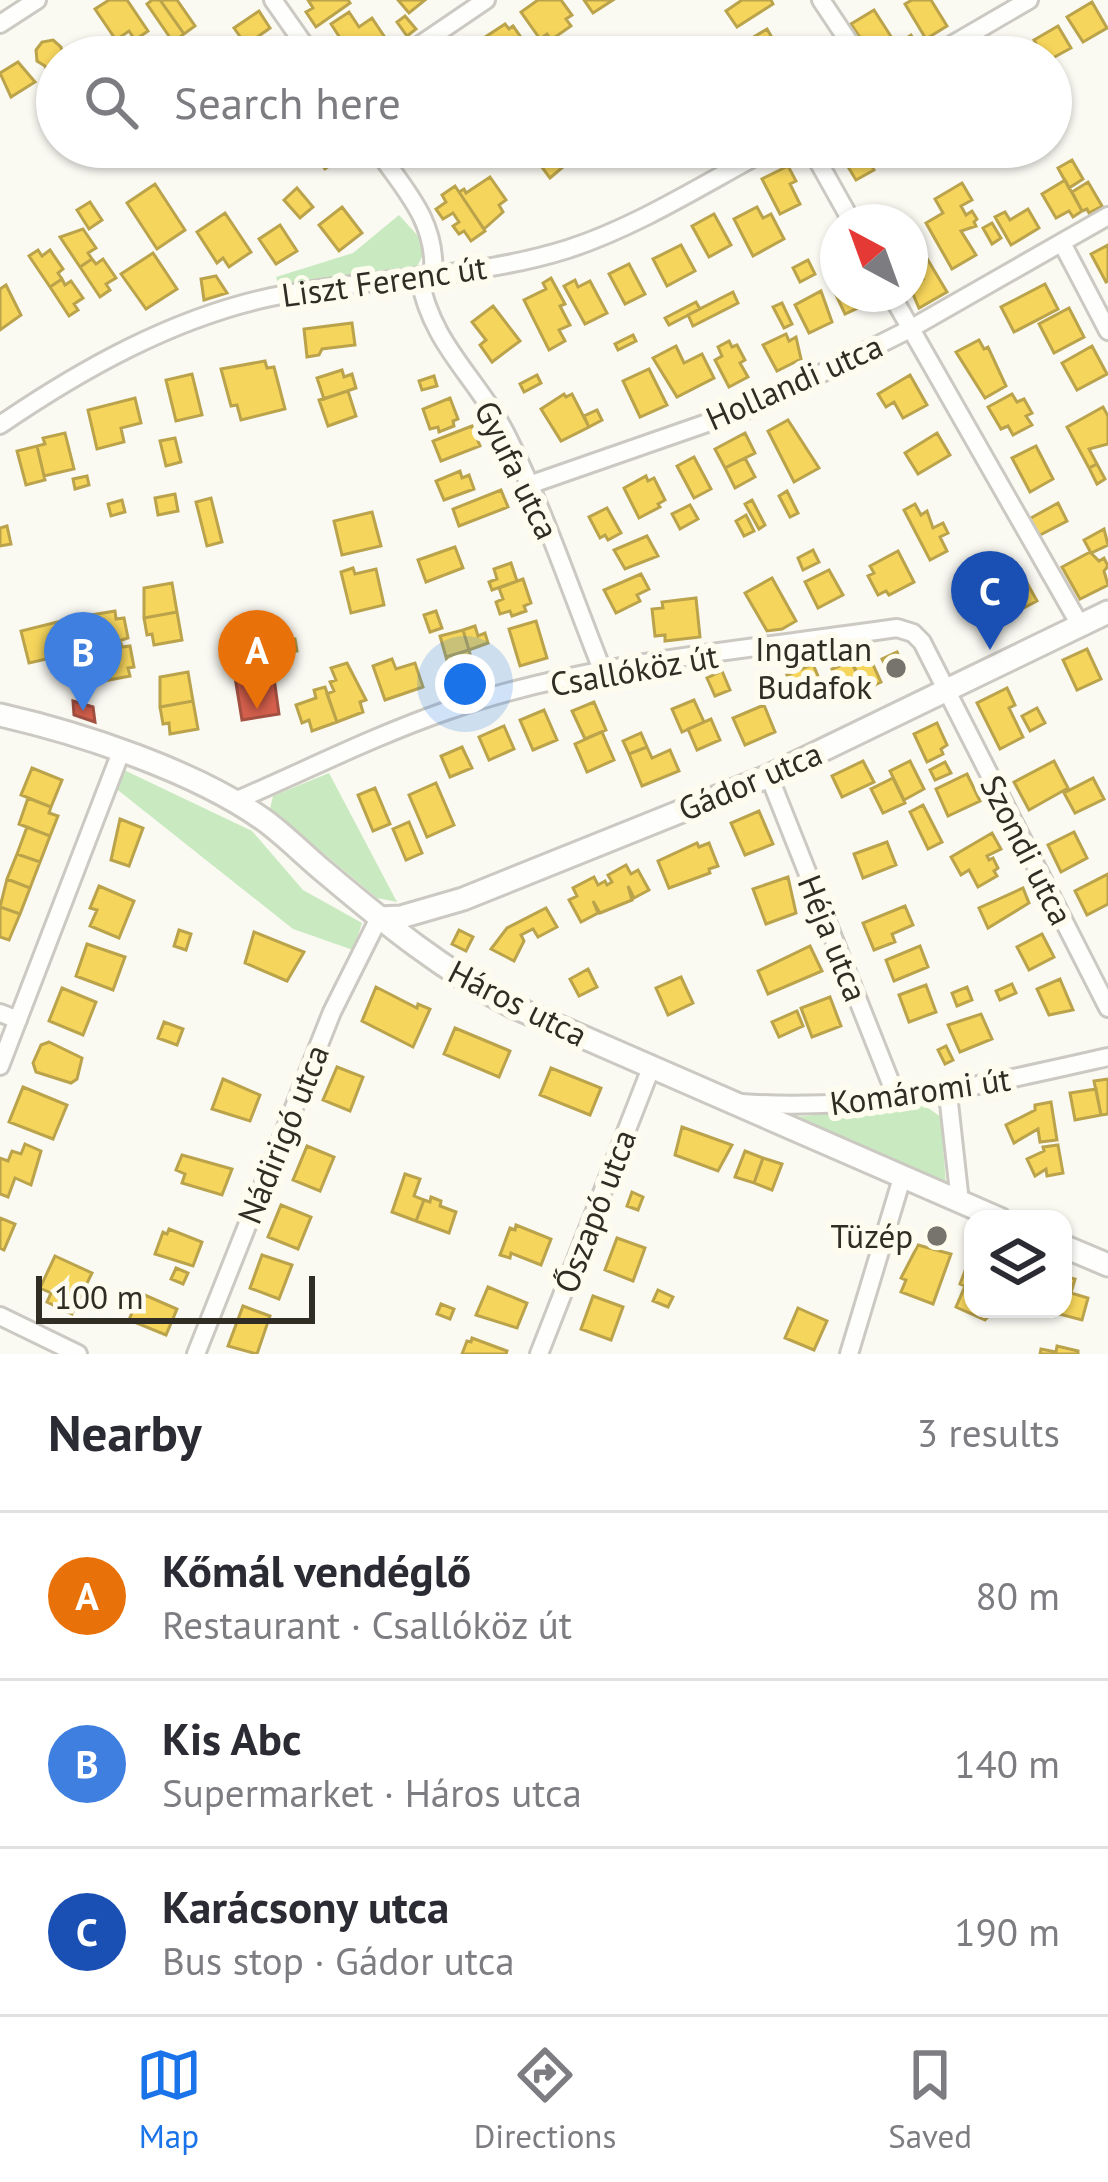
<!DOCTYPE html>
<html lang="en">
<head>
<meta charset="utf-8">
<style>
  :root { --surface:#fff; --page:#f2f2f3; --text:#2b2b33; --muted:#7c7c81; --line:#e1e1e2; --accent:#1a73e8 }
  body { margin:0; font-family:"PT Sans",sans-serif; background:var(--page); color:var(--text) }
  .controls { position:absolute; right:36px; bottom:36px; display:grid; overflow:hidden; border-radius:24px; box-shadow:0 3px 9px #0004 }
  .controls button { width:108px; height:108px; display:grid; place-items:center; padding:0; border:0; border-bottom:3px solid var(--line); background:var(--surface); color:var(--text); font:60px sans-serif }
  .compass { position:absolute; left:820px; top:204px; width:108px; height:108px; border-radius:50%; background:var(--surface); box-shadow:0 3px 9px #0004; rotate:319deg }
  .scale { position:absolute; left:36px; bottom:30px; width:279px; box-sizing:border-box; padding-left:12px; border:6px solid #2f2d24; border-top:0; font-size:33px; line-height:42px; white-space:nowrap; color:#2f2d24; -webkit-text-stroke:9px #fefcee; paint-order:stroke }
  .you { position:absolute; left:465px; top:684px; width:42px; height:42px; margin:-30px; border:9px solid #fff; border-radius:50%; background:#1a73e8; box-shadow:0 0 0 18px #1a73e833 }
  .badge { display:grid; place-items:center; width:78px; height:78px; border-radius:50%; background:var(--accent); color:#fff; font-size:39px; font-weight:700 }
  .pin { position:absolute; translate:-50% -99px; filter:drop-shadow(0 3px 6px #0008) }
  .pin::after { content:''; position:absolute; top:63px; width:42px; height:36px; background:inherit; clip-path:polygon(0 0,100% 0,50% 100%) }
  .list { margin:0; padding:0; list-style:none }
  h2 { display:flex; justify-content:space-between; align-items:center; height:156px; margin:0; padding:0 48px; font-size:51px }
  h2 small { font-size:39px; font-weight:400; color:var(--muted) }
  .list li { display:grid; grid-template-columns:78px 1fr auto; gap:36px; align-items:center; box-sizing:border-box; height:168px; padding:0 48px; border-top:3px solid var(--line) }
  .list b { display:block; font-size:45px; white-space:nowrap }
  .list p { margin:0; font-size:39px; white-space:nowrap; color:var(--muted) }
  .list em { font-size:39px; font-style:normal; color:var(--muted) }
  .icon { flex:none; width:66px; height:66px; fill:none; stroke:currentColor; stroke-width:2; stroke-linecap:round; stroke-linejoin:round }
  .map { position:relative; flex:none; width:1108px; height:1354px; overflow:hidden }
  .search { position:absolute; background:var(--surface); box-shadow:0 3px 9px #0004; left:36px; right:36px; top:36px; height:132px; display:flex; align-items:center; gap:30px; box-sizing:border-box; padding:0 42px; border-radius:66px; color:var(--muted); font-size:45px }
  .sheet { height:660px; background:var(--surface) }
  nav { display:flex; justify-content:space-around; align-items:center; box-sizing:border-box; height:168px; border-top:3px solid var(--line); background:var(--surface); font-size:33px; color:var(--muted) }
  nav a { display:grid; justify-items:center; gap:6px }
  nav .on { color:var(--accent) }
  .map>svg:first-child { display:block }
  .green { fill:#c9eac0 }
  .homes { fill:#f6d55c; stroke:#baa34b; stroke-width:3 }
  .shops { fill:#d6604d; stroke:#a45141; stroke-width:3 }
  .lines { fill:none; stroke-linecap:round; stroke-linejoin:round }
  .minor-casing { stroke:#cbc9c2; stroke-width:22 }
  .tertiary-casing { stroke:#cbc9c2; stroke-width:27 }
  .minor { stroke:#fefefd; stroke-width:16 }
  .tertiary { stroke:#fefefd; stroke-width:21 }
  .poi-dot { fill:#76746c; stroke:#fefcee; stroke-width:4.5 }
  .labels { text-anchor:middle; stroke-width:12; stroke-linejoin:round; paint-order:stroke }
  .street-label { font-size:33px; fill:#2f2d24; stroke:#fefcee }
  .poi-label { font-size:33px; fill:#2f2d24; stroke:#fefcee; text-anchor:end }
</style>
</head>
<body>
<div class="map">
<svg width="1108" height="1354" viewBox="0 0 1108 1354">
  <rect width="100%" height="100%" fill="#faf9f2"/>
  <path class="green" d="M399,215L427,246L417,267L279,285L276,277L353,253Z
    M124,770L252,831L303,890L362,923L353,950L293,929L114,787Z
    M329,773L397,902L377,898L270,809L273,796Z
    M924,1105L941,1117L946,1186L795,1121L794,1117Z"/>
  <path class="homes" d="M109,0H127L148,31L135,40L129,31L116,40L95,9Z
    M152,0H160L184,34L173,42L147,4Z
    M160,0H177L195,26L184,34Z
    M308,0H348L350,3L316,27L306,12L313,8Z
    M398,0H425L409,13Z
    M538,0H561L572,15L566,19L571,26L551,40L547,34L540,39L521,12Z
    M584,0H613L593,13Z
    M742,0H771L773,4L737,27L726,11Z
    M912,0H931L947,26L926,39L905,4Z
    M1092,2L1107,28L1083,42L1067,17Z
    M874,10L901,52L894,57H873L851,24Z
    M259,11L270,28L246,45L234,28Z
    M349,12L359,27L372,18L388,42L365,57H347L338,44L342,41L331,24Z
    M405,16L416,29L407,36L397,22Z
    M505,24L509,29L513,26L532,53L526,57H464L461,53Z
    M1058,26L1071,48L1051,59L1044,57L1034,40Z
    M767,29L774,41L755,53L747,41Z
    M911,35L920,49L903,57L896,45Z
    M53,40L61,47L63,57H57V90L45,66L37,61L36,50L42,42Z
    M18,62L35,82L11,97L0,73Z
    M309,147H340L345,154L325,169Z
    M527,147H571L577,155L550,178Z
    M836,147H860L874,170L856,180Z
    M1008,147H1029L1032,153L1017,162Z
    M1072,160L1083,179L1069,188L1058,168Z
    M788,166L796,181L790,184L800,204L780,214L762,179Z
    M490,177L506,200L499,205L503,212L484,229L459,192L464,189L466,193Z
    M1065,180L1082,211L1073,217L1069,211L1056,218L1042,194Z
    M1088,182L1102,206L1089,213L1087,209L1082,211L1072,192Z
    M962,183L972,200L961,206L966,215L972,211L977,219L974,222L976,226L961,231L976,255L952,269L926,223L943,213L935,199Z
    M155,184L185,230L157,249L127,203Z
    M455,186L485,231L471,241L464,231L459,234L453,226L459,222L453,213L443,219L436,209L446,202L442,195Z
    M297,188L313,207L300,218L284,200Z
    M90,202L102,220L89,229L77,210Z
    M342,207L362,233L339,251L319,225Z
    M757,207L763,218L771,214L784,239L753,256L734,219Z
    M1028,209L1039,228L1011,245L995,217L1005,212L1010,220Z
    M225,213L251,252L229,267L223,258L217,263L197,232Z
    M714,214L731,245L709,257L692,226Z
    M992,223L1001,238L992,244L983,228Z
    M280,225L297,251L276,264L259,239Z
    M83,229L96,248L88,253L92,259L80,267L60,237Z
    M910,230L947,292L919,308L910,287L923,279L913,262L910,264Z
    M681,245L695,271L667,286L653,259Z
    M1108,245V281L1106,282L1091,254Z
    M38,250L42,256L50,250L63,269L58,273L62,279L50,287L29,256Z
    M153,253L177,289L146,309L121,274Z
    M92,259L96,264L103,259L116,278L106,284L110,290L100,297L80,267Z
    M808,260L815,274L800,282L793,268Z
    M629,264L645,294L625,304L609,274Z
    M838,274V294H867L871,302L845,314L828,278Z
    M216,276L227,293L204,300L201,279Z
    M551,278L565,304L560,306L570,325L559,330L565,341L549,350L524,300L546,289L543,283Z
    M62,279L65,285L71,281L83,298L74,304L78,310L69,316L50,287Z
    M575,280L578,287L590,281L607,313L585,324L564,286Z
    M1045,284L1058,309L1014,332L1001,307Z
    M6,285L21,315L0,330V289Z
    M821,291L832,322L809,333L795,305Z
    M733,292L738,303L693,326L688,315Z
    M696,302L700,309L669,325L665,318Z
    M782,303L792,324L784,328L773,307Z
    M493,306L520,341L492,362L480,345L486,340L472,322Z
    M1069,308L1084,337L1054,353L1039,324Z
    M352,323L355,345L322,349L319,355L307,357L304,329Z
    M786,334L789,341L796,337L801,359L777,371L763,345Z
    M633,335L636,341L618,350L615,344Z
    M979,340L984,349L988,347L1006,386L985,398L956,352Z
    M729,341L732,347L737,345L745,360L740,363L748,377L729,387L715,360L722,356L718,347Z
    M676,346L684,363L702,354L714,378L677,397L653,358Z
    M1092,346L1107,374L1077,390L1062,363Z
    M265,361L267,368L274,367L285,409L241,420L237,405L231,406L221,369Z
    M649,369L667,405L640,417L623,381Z
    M342,370L344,377L352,374L356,388L324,399L317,378Z
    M192,374L202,415L176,421L166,380Z
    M537,375L541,383L524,392L520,384Z
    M910,375L927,405L903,418L894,402L886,407L878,394Z
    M434,376L437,386L422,390L419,381Z
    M348,391L356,416L328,426L319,400Z
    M564,394L566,397L572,394L589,427L561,441L541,409Z
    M1012,394L1017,402L1024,399L1032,413L1026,416L1032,425L1013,435L1008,426L1001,429L988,407Z
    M135,398L141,423L121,428L124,442L97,449L88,410Z
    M450,398L458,419L453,421L454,426L439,432L438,427L430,429L423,409Z
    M1103,407L1108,416V444L1089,449L1097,464L1089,468L1067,427Z
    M597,410L602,420L589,427L584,416Z
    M788,420L819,468L794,482L768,431Z
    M472,426L480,446L441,461L433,441Z
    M65,433L74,469L44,476L37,446L45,444L43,438Z
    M745,433L755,453L725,468L715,449Z
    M937,433L950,455L918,474L905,453Z
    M175,438L181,462L166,466L160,441Z
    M37,446L45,480L26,485L17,451Z
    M1036,446L1053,479L1030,492L1012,458Z
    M694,457L711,489L694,498L677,466Z
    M745,458L755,477L735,488L725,468Z
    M1097,464L1105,479L1097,484L1089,468Z
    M460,471L462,478L469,475L474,489L444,500L436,481Z
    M87,476L89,485L75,489L73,479Z
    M646,476L648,481L654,478L665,500L658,504L660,507L639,518L624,488Z
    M501,490L508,507L459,526L453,509Z
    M787,491L798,513L790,517L779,496Z
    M175,494L178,511L158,515L155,498Z
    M211,498L222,542L207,546L196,502Z
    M122,500L125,512L111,516L108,504Z
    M752,500L765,525L759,529L745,504Z
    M1058,503L1067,521L1038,536L1029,519Z
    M915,504L921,515L927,511L933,528L943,523L948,533L940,537L947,551L930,560L904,510Z
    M690,505L698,519L680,529L672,514Z
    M607,508L621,533L608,540L605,535L600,538L589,517Z
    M372,512L381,546L342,555L334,521Z
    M746,515L754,531L744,536L736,521Z
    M7,526L11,544L0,546V528Z
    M1104,529L1108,545L1091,553L1084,540Z
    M647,536L658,556L625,569L614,550Z
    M455,547L463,568L426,582L418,560Z
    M813,550L819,562L803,570L798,558Z
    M898,551L914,582L889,595L886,591L878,595L868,576L874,573L870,566Z
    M1090,552L1099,561L1104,558L1108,566L1104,571L1108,585L1080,599L1062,567Z
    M511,563L517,581L492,590L489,582L497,579L494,569Z
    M1016,563L1037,601L1005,618L994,598L1004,593L994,575Z
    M353,568L355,574L376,569L384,605L351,613L341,572Z
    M829,570L843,595L818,608L805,582Z
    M641,574L649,589L637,595L640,601L616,613L604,590Z
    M772,578L796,621L782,629L767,631L745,593Z
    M523,579L531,603L524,606L526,611L512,616L510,611L500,614L496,602L503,599L499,588Z
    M172,583L177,612L144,618V588Z
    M696,598L700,637L665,641V635L655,636L652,609L663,608L662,602Z
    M115,611L116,619L124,618L128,638L98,648L91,615Z
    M436,611L442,628L430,632L424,615Z
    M177,612L182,640L154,645L152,634L147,635L144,618Z
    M61,621L68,654L29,663L21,631Z
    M536,621L547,658L520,666L509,629Z
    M475,626L478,636L485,633L488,643L469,650L463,630Z
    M463,630L469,650L446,657L440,636Z
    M295,639L297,651L273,655L269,651L268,643Z
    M121,643L122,647L130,646L134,667L128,668L130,676L104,681L98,648Z
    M1087,649L1101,679L1077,690L1063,660Z
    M469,650L476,677L453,683L446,657Z
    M897,652L905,669L890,676L882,659Z
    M870,658L881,682L864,690L854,666Z
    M392,659L396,669L415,663L423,687L385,700L373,666Z
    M851,661L862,685L844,693L832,669Z
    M347,663L366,700L360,702L363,712L337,722L327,694L334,691L330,682L336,680L331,668Z
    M813,664L825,693L804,702L787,675Z
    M722,671L730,690L715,696L707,678Z
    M188,672L193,701L160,707V677Z
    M325,687L337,722L312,731L309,720L302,723L296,705L316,698L314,690Z
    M1007,688L1015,705L1009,708L1023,737L1000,749L977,703Z
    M694,700L704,722L682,732L672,709Z
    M193,701L198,729L170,734L169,723L163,724L160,707Z
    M594,702L606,730L585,739L572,711Z
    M764,705L775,732L745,745L733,718Z
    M1037,708L1045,723L1030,731L1022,716Z
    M544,710L557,740L533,750L520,720Z
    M711,719L720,740L697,750L688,729Z
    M937,723L947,745L941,749L943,754L927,762L914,734Z
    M504,726L514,749L489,760L479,737Z
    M602,732L614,760L587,772L575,744Z
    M641,733L647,747L629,754L623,741Z
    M462,747L472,768L450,777L441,756Z
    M647,747L652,758L670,750L679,771L642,786L629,754Z
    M863,761L874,782L842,797L832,776Z
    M910,761L924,789L904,800L890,771Z
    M1054,761L1068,788L1029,810L1014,782Z
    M945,762L951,773L935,780L930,770Z
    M32,768L62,780L51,807L21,795Z
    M967,774L980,801L948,816L936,789Z
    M893,778L905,803L883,813L871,789Z
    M1093,778L1104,799L1075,813L1064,793Z
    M436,783L454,825L427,837L409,795Z
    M375,788L390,824L373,831L358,795Z
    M28,798L51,807L49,813L58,816L50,836L19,824Z
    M923,805L942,842L928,849L910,812Z
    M759,811L773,844L745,855L731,823Z
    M120,819L143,828L129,866L111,860Z
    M409,822L422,853L406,860L393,829Z
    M27,827L50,836L40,862L17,854Z
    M1074,832L1087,858L1061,872L1048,845Z
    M992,833L1001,849L987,856L989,860L993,858L998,868L994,871L997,876L978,887L969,870L961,875L951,857Z
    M887,842L896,865L863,878L854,854Z
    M697,843L699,847L709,843L718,866L709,869L710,873L669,888L658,861Z
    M17,854L40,862L30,888L7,879Z
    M626,865L631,874L638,870L649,890L634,898L628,886L632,900L600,913L593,901L598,913L581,922L569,900L577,896L573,888L594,877L598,885L605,881L607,885L612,882L608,875Z
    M1108,874V904L1087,915L1075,891Z
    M788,877L796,913L766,924L753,889Z
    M7,879L30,888L20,914L0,907Z
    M99,886L134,901L119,938L90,926L97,910L90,908Z
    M1023,888L1029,903L988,928L979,908Z
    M905,906L913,925L892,934L895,942L874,950L863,923Z
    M0,907L20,914L9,940L0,937Z
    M546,908L557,927L538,937L533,929L521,935L524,941L514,961L491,949L507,928Z
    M179,930L191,934L186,950L174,946Z
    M459,930L473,937L466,951L452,944Z
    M254,932L304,952L287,981L245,963Z
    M1042,934L1054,957L1029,970L1017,947Z
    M87,944L125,957L113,990L76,976Z
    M810,946L822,971L768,994L758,971Z
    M920,946L928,967L894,981L886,960Z
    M588,969L597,987L579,996L570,979Z
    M681,977L693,1003L668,1015L656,988Z
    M1060,979L1073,1010L1049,1015L1037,989Z
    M1012,984L1016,993L1000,1000L996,991Z
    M926,985L936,1012L909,1022L899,995Z
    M376,987L417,1008L418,1004L430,1009L413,1047L362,1021Z
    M967,987L972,1000L957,1006L952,993Z
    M62,988L96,1002L83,1035L49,1021Z
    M830,997L841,1026L812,1037L801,1008Z
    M797,1011L803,1026L779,1037L772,1022Z
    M981,1014L992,1039L960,1052L948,1025Z
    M164,1022L183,1029L177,1045L158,1038Z
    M455,1028L510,1051L499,1077L444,1054Z
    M49,1042L82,1058L77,1079L71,1083L36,1072L33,1063L41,1045Z
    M946,1046L953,1060L945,1064L938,1050Z
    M337,1067L363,1077L350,1111L323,1100Z
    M551,1068L601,1088L590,1115L540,1095Z
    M223,1079L260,1095L250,1121L212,1109Z
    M1108,1079V1114L1101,1115L1094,1081Z
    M23,1087L67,1105L53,1139L9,1122Z
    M1096,1089L1101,1115L1075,1120L1070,1093Z
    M1051,1102L1057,1140L1040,1142L1038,1129L1014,1143L1006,1125L1035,1110V1105Z
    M682,1127L732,1145L718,1171L675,1155Z
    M25,1144L41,1151L31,1185L15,1178L8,1197L0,1194V1158L8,1161L12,1151L21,1154Z
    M1058,1145L1063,1173L1047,1176L1046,1169L1035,1176L1027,1159L1044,1151L1043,1147Z
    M307,1146L334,1157L320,1191L293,1180Z
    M745,1151L763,1158L754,1183L735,1177Z
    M182,1155L232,1169L222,1195L182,1183L185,1174L176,1170Z
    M763,1158L782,1164L772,1190L754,1183Z
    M405,1174L420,1179L414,1196L424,1200L416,1221L392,1212Z
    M632,1192L643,1197L638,1210L627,1206Z
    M431,1197L441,1201L440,1206L456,1212L449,1233L416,1221L424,1200L430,1202Z
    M281,1205L311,1217L298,1249L268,1237Z
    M0,1218L15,1224L4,1250L0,1248Z
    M516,1225L551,1239L541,1265L511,1253L510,1258L500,1255L510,1228L515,1230Z
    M169,1229L202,1242L193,1266L155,1254L163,1232L167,1234Z
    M617,1238L645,1248L633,1281L605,1270Z
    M918,1245L951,1254L933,1304L901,1292L906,1280L901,1278Z
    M262,1255L292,1265L279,1299L250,1288Z
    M55,1256L92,1273L72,1314L47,1302L51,1293L40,1288Z
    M968,1263L973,1265V1309H995L985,1320L956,1307L965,1286L960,1284Z
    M176,1268L188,1273L183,1284L171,1279Z
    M1063,1276L1075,1279L1071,1293L1088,1298L1082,1320L1040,1309H1063Z
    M488,1287L527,1303L517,1328L476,1315Z
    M658,1290L673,1297L668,1307L653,1301Z
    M140,1293L177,1309L166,1335L129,1320Z
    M593,1296L623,1307L611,1340L581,1329Z
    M441,1304L454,1309L450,1319L437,1314Z
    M243,1306L270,1316L257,1354L228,1346Z
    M798,1308L827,1321L814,1350L785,1338Z
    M472,1338L507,1351L506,1354H462L467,1341L471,1342Z
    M1057,1346L1078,1351V1354H1040L1041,1349L1056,1352Z"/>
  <path class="shops" d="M266,665L269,679L274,678L279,714L242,720L234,671Z
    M73,701L93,707L95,722L74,715Z"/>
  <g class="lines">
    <g class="minor-casing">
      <path id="minor" d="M273,0L313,57
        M821,0L859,57
        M0,24L37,0
        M402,57L486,0
        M931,57L1029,0
        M375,147C404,189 437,221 433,274
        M810,147L852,222
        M1062,243L1108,331
        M419,276C432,347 477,376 508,438C545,513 572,594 603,672
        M891,294L1080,625
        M0,425C82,369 173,318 271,297C369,277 473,279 568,249C639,226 707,182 773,147
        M529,485L756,406L910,329L1108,216
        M769,776L898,1101
        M235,801C305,771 374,736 446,711C589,661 748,650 897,628L913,633L922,642L1108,1008
        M0,1013L18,1020
        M0,1066L121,752
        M948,1094L960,1202
        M742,1103C871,1112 984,1085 1108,1057
        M0,1316L78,1354
        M196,1354L332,1012L379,918
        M539,1354L651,1068
        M849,1354L902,1178"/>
    </g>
    <g class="tertiary-casing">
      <path id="tertiary" d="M0,715C83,734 195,771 264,820C286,836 306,857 327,874C386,924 445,972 514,1007L1000,1219
        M379,918L401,917L463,899L769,776L1108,612
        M1063,1246L1108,1265"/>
    </g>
    <use href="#minor" class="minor"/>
    <use href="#tertiary" class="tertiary"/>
  </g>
  <g class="poi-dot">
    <circle cx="896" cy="668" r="12"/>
    <circle cx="937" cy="1236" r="12"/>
  </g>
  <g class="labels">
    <g class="street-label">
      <text transform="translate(384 281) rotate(-8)" y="12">Liszt Ferenc út</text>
      <text transform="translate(794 382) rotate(-24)" y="12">Hollandi utca</text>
      <text transform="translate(517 470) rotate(64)" y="12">Gyufa utca</text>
      <text transform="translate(634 670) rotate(-10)" y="12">Csallóköz út</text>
      <text transform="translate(750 781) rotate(-23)" y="12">Gádor utca</text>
      <text transform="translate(1027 850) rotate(63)" y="12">Szondi utca</text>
      <text transform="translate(833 938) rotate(68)" y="12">Héja utca</text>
      <text transform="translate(518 1003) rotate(27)" y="12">Háros utca</text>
      <text transform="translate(920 1091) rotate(-8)" y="12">Komáromi út</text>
      <text transform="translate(283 1134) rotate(-68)" y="12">Nádirigó utca</text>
      <text transform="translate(595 1211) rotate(-69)" y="12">Őszapó utca</text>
    </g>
    <g class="poi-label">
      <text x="872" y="661">Ingatlan<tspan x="872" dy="38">Budafok</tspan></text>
      <text x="913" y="1248">Tüzép</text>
    </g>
  </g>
</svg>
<div class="controls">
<button><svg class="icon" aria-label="layers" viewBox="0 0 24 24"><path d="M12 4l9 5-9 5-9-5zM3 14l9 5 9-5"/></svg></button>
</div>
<svg class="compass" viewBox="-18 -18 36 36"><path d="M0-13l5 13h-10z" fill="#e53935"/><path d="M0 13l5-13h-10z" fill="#7c7c81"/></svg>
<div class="scale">100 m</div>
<div class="you"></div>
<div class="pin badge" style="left:257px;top:709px;background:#e8710a">A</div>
<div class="pin badge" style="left:83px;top:711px;background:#3f7fe0">B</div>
<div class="pin badge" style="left:990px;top:650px;background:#1a4fb4">C</div>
<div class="search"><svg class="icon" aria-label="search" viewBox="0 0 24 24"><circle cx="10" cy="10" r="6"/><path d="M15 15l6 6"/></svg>Search here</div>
</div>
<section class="sheet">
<h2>Nearby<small>3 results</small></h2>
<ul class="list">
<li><span class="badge" style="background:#e8710a">A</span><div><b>Kőmál vendéglő</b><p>Restaurant · Csallóköz út</p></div><em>80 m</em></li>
<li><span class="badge" style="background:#3f7fe0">B</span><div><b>Kis Abc</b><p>Supermarket · Háros utca</p></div><em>140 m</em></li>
<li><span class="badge" style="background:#1a4fb4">C</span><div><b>Karácsony utca</b><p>Bus stop · Gádor utca</p></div><em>190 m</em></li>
</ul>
</section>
<nav>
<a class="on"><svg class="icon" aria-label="map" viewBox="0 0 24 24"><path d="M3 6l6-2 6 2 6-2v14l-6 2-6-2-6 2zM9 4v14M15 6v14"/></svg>Map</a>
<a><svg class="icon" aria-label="directions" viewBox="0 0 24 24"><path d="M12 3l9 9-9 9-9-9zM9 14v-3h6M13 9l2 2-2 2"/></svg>Directions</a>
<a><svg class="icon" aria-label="saved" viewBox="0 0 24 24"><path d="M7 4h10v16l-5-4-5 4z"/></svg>Saved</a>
</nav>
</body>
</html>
